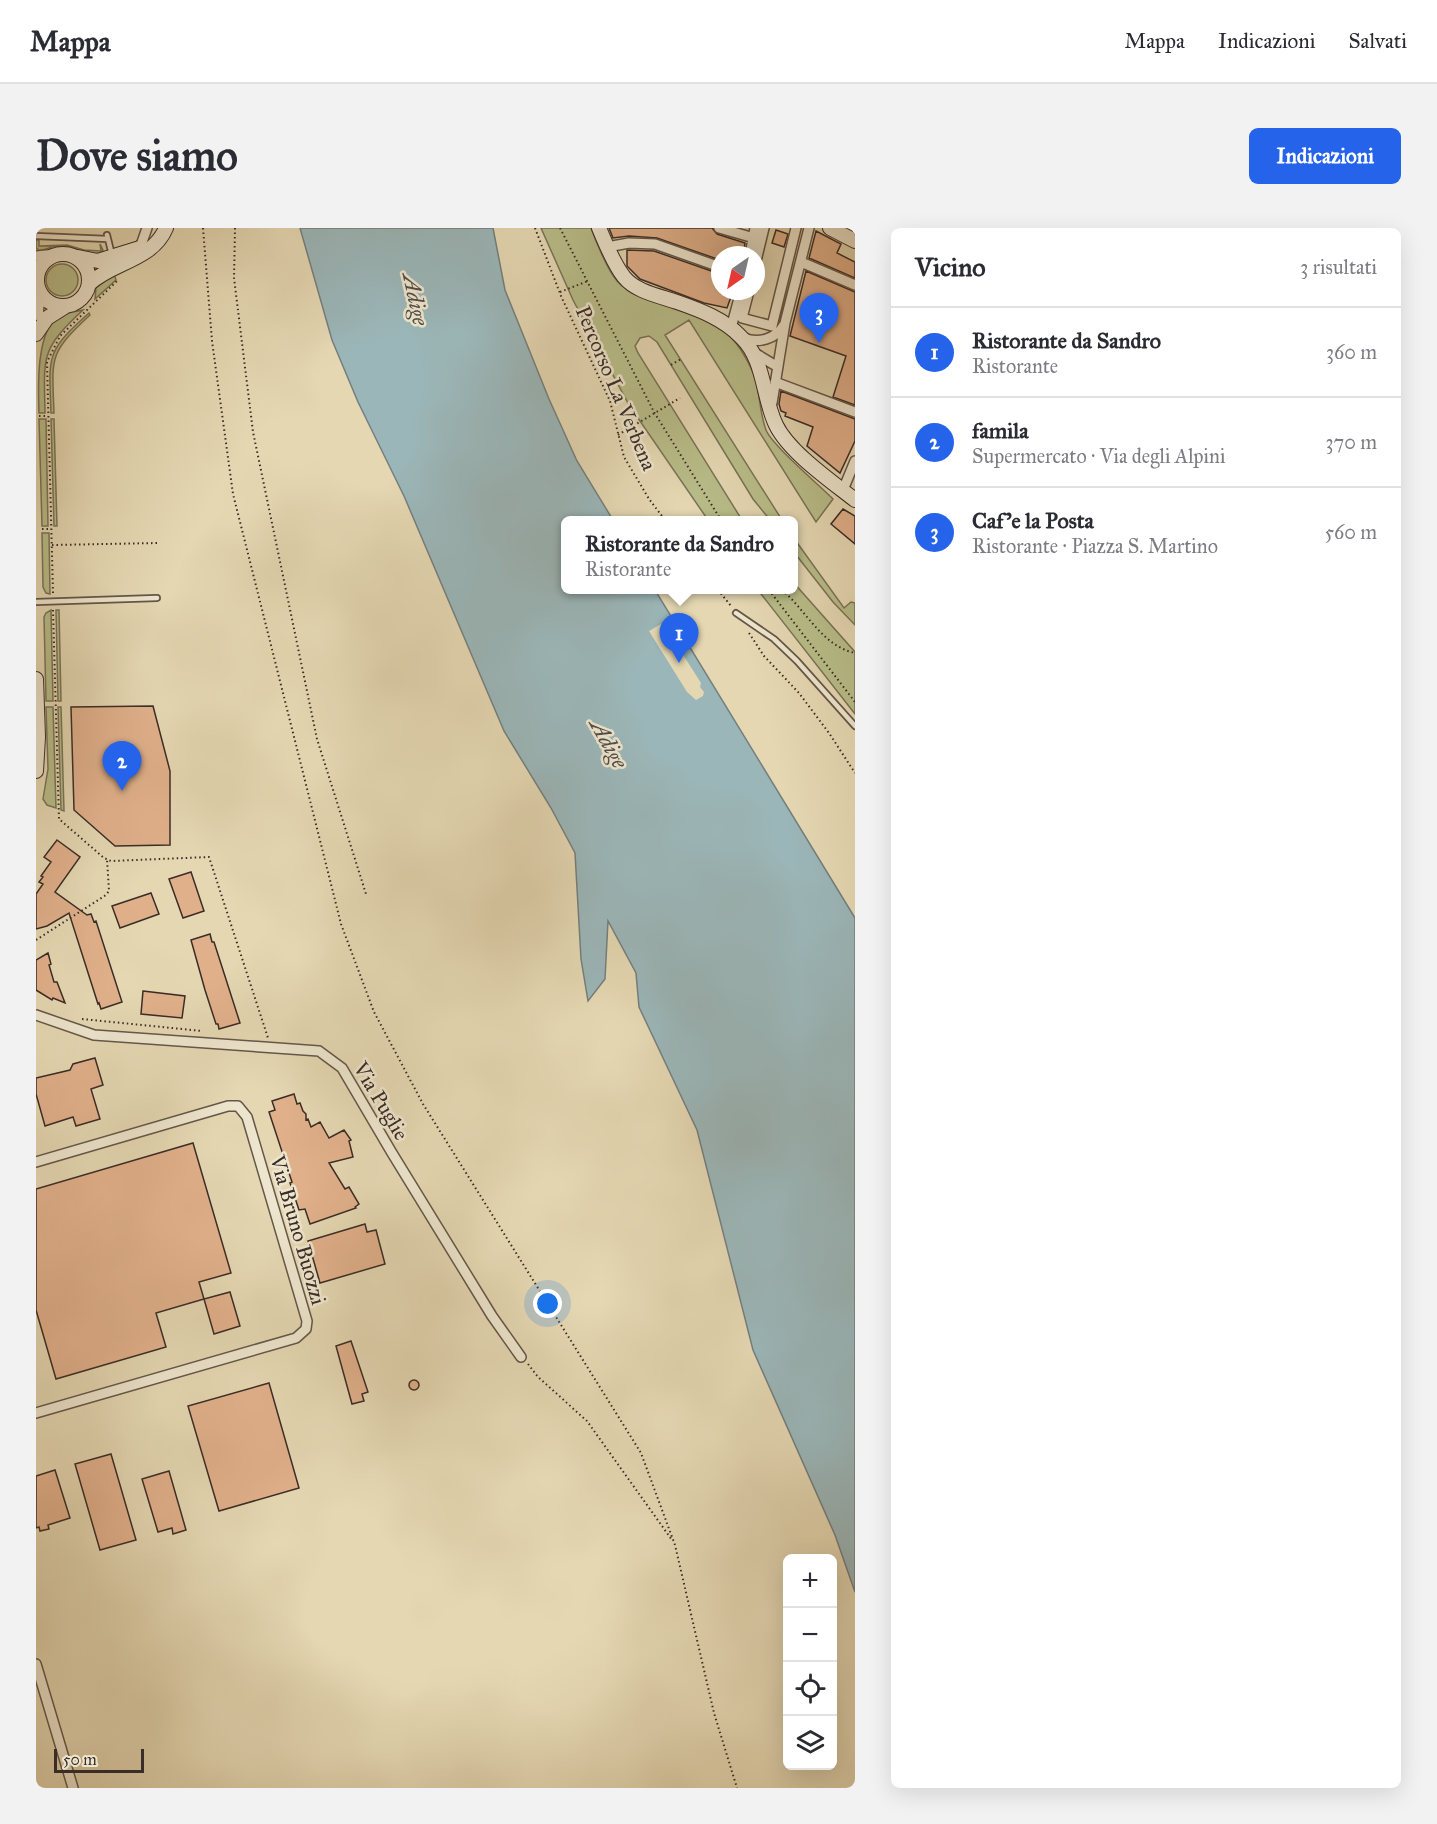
<!DOCTYPE html>
<html lang="it">
<head>
<meta charset="utf-8">
<style>
  :root { --surface:#fff; --page:#f2f2f3; --text:#2b2b33; --muted:#7c7c81; --line:#e1e1e2; --accent:#2563eb }
  body { margin:0; font-family:"IM FELL Great Primer",serif; background:var(--page); color:var(--text) }
  .controls { position:absolute; right:18px; bottom:18px; display:grid; overflow:hidden; border-radius:9px; box-shadow:0 6px 24px #0002 }
  .controls button { width:54px; height:54px; display:grid; place-items:center; padding:0; border:0; border-bottom:2px solid var(--line); background:var(--surface); color:var(--text); font:30px sans-serif }
  .compass { position:absolute; left:675px; top:18px; width:54px; height:54px; border-radius:50%; background:var(--surface); box-shadow:0 6px 24px #0002; rotate:214deg }
  .scale { position:absolute; left:18px; bottom:15px; width:90px; box-sizing:border-box; padding-left:6px; border:3px solid #3a2c26; border-top:0; font-size:16px; line-height:21px; white-space:nowrap; color:#3a2c26; -webkit-text-stroke:4px #ede5cd; paint-order:stroke }
  .you { position:absolute; left:512px; top:1076px; width:21px; height:21px; margin:-15px; border:4px solid #fff; border-radius:50%; background:#1a73e8; box-shadow:0 0 0 9px #1a73e833 }
  .badge { display:grid; place-items:center; width:39px; height:39px; border-radius:50%; background:var(--accent); color:#fff; font-size:20px; font-weight:700 }
  .pin { position:absolute; translate:-50% -50px; filter:drop-shadow(0 2px 3px #0008) }
  .pin::after { content:''; position:absolute; top:32px; width:21px; height:18px; background:inherit; clip-path:polygon(0 0,100% 0,50% 100%) }
  .popup { position:absolute; left:525px; top:288px; width:237px; height:78px; box-sizing:border-box; display:grid; place-content:center; border-radius:9px; background:var(--surface); filter:drop-shadow(0 2px 4px #0005); font-size:20px; white-space:nowrap; color:var(--muted) }
  .popup b { font-size:22px; color:var(--text) }
  .popup::after { content:''; position:absolute; left:50%; top:100%; margin-left:-12px; border:12px solid transparent; border-top-color:var(--surface) }
  .list { margin:0; padding:0; list-style:none }
  h2 { display:flex; justify-content:space-between; align-items:center; height:78px; margin:0; padding:0 24px; font-size:26px }
  h2 small { font-size:20px; font-weight:400; color:var(--muted) }
  .list li { display:grid; grid-template-columns:39px 1fr auto; gap:18px; align-items:center; box-sizing:border-box; height:90px; padding:0 24px; border-top:2px solid var(--line) }
  .list b { display:block; font-size:22px; white-space:nowrap }
  .list p { margin:0; font-size:20px; white-space:nowrap; color:var(--muted) }
  .list em { font-size:20px; font-style:normal; color:var(--muted) }
  .icon { flex:none; width:33px; height:33px; fill:none; stroke:currentColor; stroke-width:2; stroke-linecap:round; stroke-linejoin:round }
  .map { position:relative; flex:none; width:819px; height:1560px; overflow:hidden; border-radius:9px }
  header { display:flex; align-items:center; gap:36px; box-sizing:border-box; height:84px; padding:0 30px; background:var(--surface); border-bottom:2px solid var(--line) }
  header strong { font-size:28px }
  nav { display:flex; gap:33px; margin-inline-start:auto; font-size:21px }
  .intro { display:flex; align-items:center; justify-content:space-between; box-sizing:border-box; height:144px; padding:0 36px }
  h1 { margin:0; font-size:42px }
  .button { padding:15px 27px; border-radius:9px; background:var(--accent); color:#fff; font-size:21px; font-weight:700 }
  main { display:flex; gap:36px; padding:0 36px }
  aside { flex:1; background:var(--surface); border-radius:9px; box-shadow:0 6px 24px #0002 }
  .map>svg:first-child { display:block }
  .green { fill:#b8bd89; stroke:#797458; stroke-width:1.5 }
  .water { fill:#9bb6b8; stroke:#747f7e; stroke-width:1.5 }
  .pier { fill:#e4d7b2 }
  .building { fill:#e0b08b; stroke:#3a2c26; stroke-width:1.5 }
  .lines { fill:none; stroke-linecap:round; stroke-linejoin:round }
  .lane-casing { stroke:#645749; stroke-width:8 }
  .street-casing { stroke:#645749; stroke-width:12 }
  .secondary-casing { stroke:#3a2c26; stroke-width:16 }
  .path { stroke:#3a2c26; stroke-width:2; stroke-dasharray:1.5 3; stroke-linecap:butt }
  .lane { stroke:#ede5cd; stroke-width:4.5 }
  .street { stroke:#ede5cd; stroke-width:9 }
  .secondary { stroke:#ede5cd; stroke-width:14 }
  .labels { text-anchor:middle; stroke-width:5; stroke-linejoin:round; paint-order:stroke }
  .street-label { font-size:21px; fill:#3a2c26; stroke:#ede5cd }
  .water-label { font-size:22px; font-style:italic; fill:#524e4a; stroke:#ede5cd }
</style>
</head>
<body>
<header>
<strong>Mappa</strong>
<nav><a>Mappa</a><a>Indicazioni</a><a>Salvati</a></nav>
</header>
<div class="intro"><h1>Dove siamo</h1><a class="button">Indicazioni</a></div>
<main>
<div class="map">
<svg width="819" height="1560" viewBox="0 0 819 1560">
  <rect width="100%" height="100%" fill="#e4d7b2"/>
  <filter id="stains"><feTurbulence type="fractalNoise" baseFrequency=".00333" numOctaves="4"/><feColorMatrix values="0 0 0 0 .2 0 0 0 0 .09 0 0 0 0 .02 0 0 0 .5 -.17"/></filter>
  <radialGradient id="worn" r=".72"><stop offset=".6" stop-color="#630" stop-opacity="0"/><stop offset="1" stop-color="#630" stop-opacity=".3"/></radialGradient>
  <path class="green" d="M505,0H555C560,14 572,43 581,53C605,79 662,80 692,106C704,118 715,137 720,153C724,169 724,186 730,202C736,217 783,257 797,271L780,294L653,92L629,107L746,292H734L717,271L621,114L613,108L604,110L599,118L602,125L706,292H672L593,177L537,72Z
    M0,12H3V18L31,17L48,22L65,23L64,16L67,22L65,26H51L34,19L19,18L4,23L0,20Z
    M10 52a16 16 0 1 1 32 0a16 16 0 1 1-32 0Z
    M78,46L80,52L59,71L60,60Z
    M47,82C4,122 8,128 9,185H3C2,158 0,101 24,87C28,85 42,83 47,82Z
    M53,85L54,87C12,126 16,129 18,185H15C13,128 9,124 53,85Z
    M3,191H10L12,298H6Z
    M15,191H18L21,298H18Z
    M6,305H13L14,366L10,365L7,359Z
    M757,309L808,380L815,374L819,375V397L797,374L757,323Z
    M757,354L819,424V486L722,362H757Z
    M15,382L17,473H10L8,389L10,385Z
    M20,382H23L25,473H22Z
    M10,479H17L20,580L11,577L7,571L12,541Z
    M22,479H25L28,583L25,582Z"/>
  <path class="water" d="M264,0H457L469,62L513,171L541,233L577,292H529V362H619L819,690V1364L799,1307L717,1122L661,902L603,779L600,745L572,693L569,751L552,773L545,731L539,625L515,580L468,503L368,268L322,174L296,112Z"/>
  <path class="pier" d="M627,395L665,455L664,459L668,464L667,468L660,472L651,464L613,403Z"/>
  <path class="building" d="M573,0H676L681,6L709,15L707,27H684V32L621,10L593,8L577,10Z
    M740,2L752,6L748,19L736,15Z
    M780,3L805,16L801,25L819,34V50L773,30Z
    M591,22L618,23L684,46V63H697L691,80L668,75L604,51L591,38Z
    M770,43L819,64V177L797,169L810,128L754,108Z
    M745,163L819,191V213L804,245L771,218L777,199L749,188L750,185L745,183L743,176Z
    M807,281L819,288V316L795,296Z
    M117,478L134,543V617L79,618L38,582L35,479Z
    M21,612L44,629L19,664L51,687L55,686L58,694L60,693L86,774L65,781L63,775L62,776L33,685L11,698L0,701V666L7,656L3,654L7,649L5,648L15,634L8,629Z
    M155,644L168,683L147,690L133,651Z
    M115,665L123,686L84,700L76,678Z
    M174,706L176,714H178L204,795L183,801L182,796H180L169,762L155,712Z
    M12,725L15,736L13,737L18,754H21L29,775L17,770L16,772L0,762V732Z
    M107,763L149,768L146,790L105,786Z
    M59,830L67,857L55,861L64,891L40,898L37,889L9,898L0,866V850L34,842L37,836Z
    M258,866L261,876L264,875L267,883L270,886V892L272,891L275,899L284,894L293,910L308,902L315,912L313,913L317,929L293,935L309,961L313,959L323,976L319,979L320,980L274,996L269,981L263,982L254,955L256,954L233,884L239,882L236,873Z
    M157,915L195,1045L163,1054L168,1071L120,1085L130,1119L20,1151L0,1082V961Z
    M329,996L331,1004L340,1002L349,1036L284,1055L272,1013Z
    M194,1064L204,1098L178,1106L168,1071Z
    M315,1113L332,1164L326,1166L328,1173L316,1176L300,1118Z
    M373 1157a5 5 0 1 1 10 0a5 5 0 1 1-10 0Z
    M233,1155L263,1260L183,1283L152,1178Z
    M75,1226L100,1312L64,1322L39,1236Z
    M19,1242L34,1290L12,1297L13,1301L4,1303L3,1299L0,1300V1248Z
    M133,1243L150,1302L137,1306L136,1300L122,1304L106,1251Z"/>
  <g class="lines">
    <g class="lane-casing">
      <path id="lane" d="M71,7L76,27
        M0,8L72,11
        M0,374L121,370
        M700,385L738,411L761,433L819,498"/>
    </g>
    <g class="street-casing">
      <path id="street" d="M683,0L718,10
        M571,19L593,15L619,16L684,39
        M104,20L111,0
        M714,27L719,0
        M0,28L19,26
        M720,33L728,0
        M765,34L819,57
        M713,63L706,90L736,98L760,0
        M695,100L705,63
        M708,110C722,116 740,111 748,97
        M717,124L742,139
        M739,154L819,184
        M736,175L749,95L773,0
        M807,262L819,233
        M0,787L58,807L283,823L306,840L356,925L456,1088L485,1129
        M0,934L192,878H202L211,889L271,1093L270,1101L260,1110L0,1185
        M0,1436L37,1560"/>
    </g>
    <g class="secondary-casing">
      <path id="secondary" d="M563,0C570,16 577,35 588,49C600,64 624,68 641,74C664,82 688,91 705,109C729,132 726,168 740,197C753,224 795,253 819,272
        M794,0L819,13
        M1 52a26 26 0 1 1 52 0a26 26 0 1 1-52 0Z
        M42,29L62,33L104,20
        M53,56C76,34 116,33 130,0
        M0,85L2,60
        M0,106L11,90L30,78
        M0,451L2,509L0,543"/>
    </g>
    <path class="path" d="M167,0L176,113L197,266L305,696L338,784L387,876L605,1225L639,1317L678,1485L701,1560
      M199,0L198,50L217,204L281,511L330,666
      M499,0L525,68L574,173L588,229L613,271L629,292
      M524,0L618,184L685,292
      M524,64L552,53
      M635,137L645,131
      M3,188H9
      M582,207L644,170
      M6,301H12
      M16,317L122,315
      M682,362L695,378
      M733,362L819,474
      M746,362C770,382 786,418 819,425
      M17,365L11,134L24,108L81,53
      M17,382L23,591L68,630L75,633L173,629L232,810
      M713,405L728,428L763,465L793,505L819,545
      M0,712L70,667L73,663L71,631
      M46,791L166,803
      M492,1136L502,1149L551,1193L636,1312"/>
    <use href="#lane" class="lane"/>
    <use href="#street" class="street"/>
    <use href="#secondary" class="secondary"/>
  </g>
  <g class="labels">
    <g class="street-label">
      <text transform="translate(580 160) rotate(67)" y="7">Percorso La Verbena</text>
      <text transform="translate(345 873) rotate(59)" y="7">Via Puglie</text>
      <text transform="translate(262 1002) rotate(74)" y="7">Via Bruno Buozzi</text>
    </g>
    <g class="water-label">
      <text transform="translate(380 71) rotate(78)" y="8">Adige</text>
      <text transform="translate(573 515) rotate(61)" y="8">Adige</text>
    </g>
  </g>
  <rect width="100%" height="100%" filter="url(#stains)"/>
  <rect width="100%" height="100%" fill="url(#worn)"/>
</svg>
<div class="controls">
<button>+</button>
<button>−</button>
<button><svg class="icon" aria-label="locate" viewBox="0 0 24 24"><circle cx="12" cy="12" r="6"/><path d="M12 2v4M12 18v4M2 12h4M18 12h4"/></svg></button>
<button><svg class="icon" aria-label="layers" viewBox="0 0 24 24"><path d="M12 4l9 5-9 5-9-5zM3 14l9 5 9-5"/></svg></button>
</div>
<svg class="compass" viewBox="-18 -18 36 36"><path d="M0-13l5 13h-10z" fill="#e53935"/><path d="M0 13l5-13h-10z" fill="#7c7c81"/></svg>
<div class="scale">50 m</div>
<div class="you"></div>
<div class="pin badge" style="left:643px;top:435px">1</div>
<div class="popup"><b>Ristorante da Sandro</b>Ristorante</div>
<div class="pin badge" style="left:86px;top:563px">2</div>
<div class="pin badge" style="left:783px;top:115px">3</div>
</div>
<aside>
<h2>Vicino<small>3 risultati</small></h2>
<ul class="list">
<li><span class="badge">1</span><div><b>Ristorante da Sandro</b><p>Ristorante</p></div><em>360 m</em></li>
<li><span class="badge">2</span><div><b>famila</b><p>Supermercato · Via degli Alpini</p></div><em>370 m</em></li>
<li><span class="badge">3</span><div><b>Caf'e la Posta</b><p>Ristorante · Piazza S. Martino</p></div><em>560 m</em></li>
</ul>
</aside>
</main>
</body>
</html>
